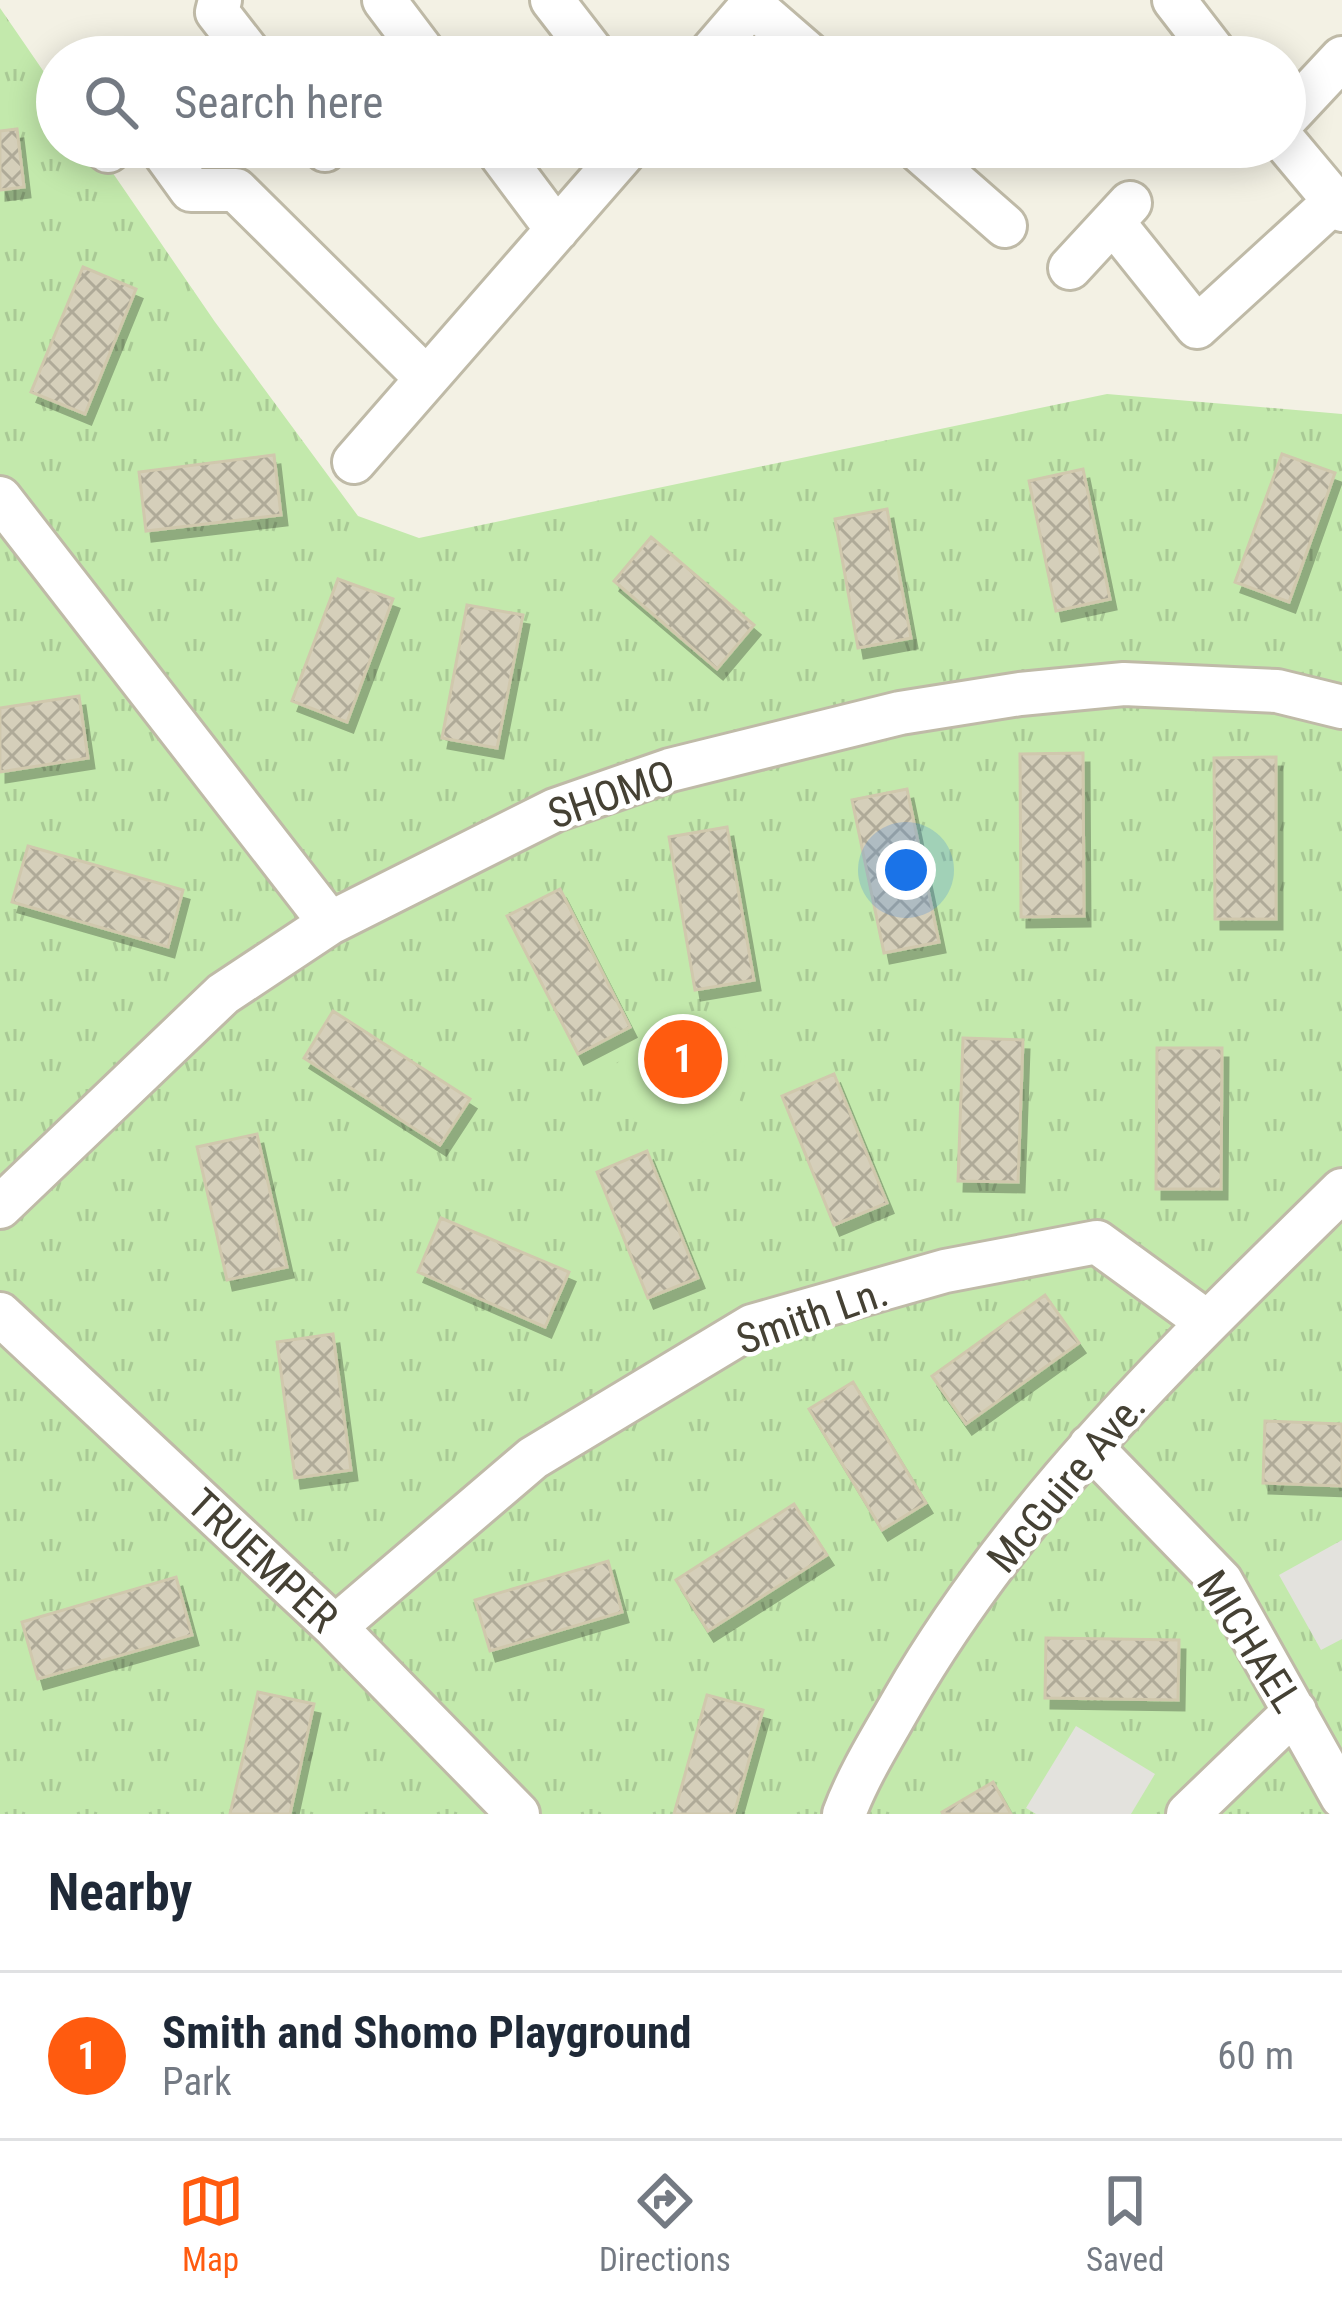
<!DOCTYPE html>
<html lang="en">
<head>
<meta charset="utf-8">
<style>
  :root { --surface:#fff; --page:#f6f6f7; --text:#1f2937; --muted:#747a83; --line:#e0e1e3; --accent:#ff5b0f }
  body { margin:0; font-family:"Roboto Condensed",sans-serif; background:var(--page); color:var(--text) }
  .you { position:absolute; left:906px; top:870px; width:42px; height:42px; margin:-30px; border:9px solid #fff; border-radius:50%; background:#1a73e8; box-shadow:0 0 0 18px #1a73e833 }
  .badge { display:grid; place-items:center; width:78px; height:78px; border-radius:50%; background:var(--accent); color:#fff; font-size:39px; font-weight:700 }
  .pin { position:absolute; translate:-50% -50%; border:6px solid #fff; box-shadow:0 3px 12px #0006 }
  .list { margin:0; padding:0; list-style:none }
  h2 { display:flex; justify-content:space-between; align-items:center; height:156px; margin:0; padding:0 48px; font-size:51px }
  h2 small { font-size:39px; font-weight:400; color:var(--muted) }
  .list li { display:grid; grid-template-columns:78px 1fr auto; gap:36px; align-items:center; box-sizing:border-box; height:168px; padding:0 48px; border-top:3px solid var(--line) }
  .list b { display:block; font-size:45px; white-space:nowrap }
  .list p { margin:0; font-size:39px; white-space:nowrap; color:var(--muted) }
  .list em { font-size:39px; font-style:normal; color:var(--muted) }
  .icon { flex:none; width:66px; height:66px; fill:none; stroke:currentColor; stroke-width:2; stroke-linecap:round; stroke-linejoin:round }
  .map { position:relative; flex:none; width:1342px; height:1814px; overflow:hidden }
  .search { position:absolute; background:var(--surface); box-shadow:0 6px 30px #0003; left:36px; right:36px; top:36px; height:132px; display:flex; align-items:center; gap:30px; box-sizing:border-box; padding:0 42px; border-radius:66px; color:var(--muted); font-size:45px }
  .sheet { height:324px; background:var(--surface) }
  nav { display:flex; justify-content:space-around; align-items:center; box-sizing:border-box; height:168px; border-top:3px solid var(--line); background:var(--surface); font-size:33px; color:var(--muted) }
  nav a { display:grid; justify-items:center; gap:6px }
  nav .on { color:var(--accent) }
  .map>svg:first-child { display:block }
  .grass { fill:url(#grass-tufts) }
  .green { fill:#c3e9ac }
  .parking { fill:#e3e2dd }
  .building { fill:url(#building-cross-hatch); stroke:#d0c8ad; stroke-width:3; filter:url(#shadow) }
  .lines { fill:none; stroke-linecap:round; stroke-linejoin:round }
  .minor-casing { stroke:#bfbaa7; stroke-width:48 }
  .minor { stroke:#fff; stroke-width:42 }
  .labels { text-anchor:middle; stroke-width:9; stroke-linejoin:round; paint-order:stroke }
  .street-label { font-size:42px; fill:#454134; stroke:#fff }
</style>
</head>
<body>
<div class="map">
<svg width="1342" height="1814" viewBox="0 0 1342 1814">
  <defs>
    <pattern id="grass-tufts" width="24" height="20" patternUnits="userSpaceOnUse" patternTransform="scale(3)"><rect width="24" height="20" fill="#c3e9ac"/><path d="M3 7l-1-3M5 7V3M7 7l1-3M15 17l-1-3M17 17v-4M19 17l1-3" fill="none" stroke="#a9c995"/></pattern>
    <pattern id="building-cross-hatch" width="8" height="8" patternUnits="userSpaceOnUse" patternTransform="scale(3)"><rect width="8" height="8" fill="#d5cfba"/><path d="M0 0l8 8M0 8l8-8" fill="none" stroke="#afaa98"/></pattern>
    <filter id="shadow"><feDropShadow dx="6" dy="10" stdDeviation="0" flood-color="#0004"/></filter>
  </defs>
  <rect width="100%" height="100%" fill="#f3f1e4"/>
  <path class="grass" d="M0,8L57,91V147H95L215,322L358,516L419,538L1107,394L1342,414V1814H0Z"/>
  <path class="green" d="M667,1012L749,1031L737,1120L679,1157L595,1086Z"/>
  <path class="parking" d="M1342,1540V1639L1321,1650L1279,1575Z
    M1076,1726L1155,1774L1131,1814H1036L1026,1808Z"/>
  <path class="building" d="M17,129L24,187L0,190V131Z
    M83,267L136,289L85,414L31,392Z
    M1282,454L1335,473L1289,602L1235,582Z
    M274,455L281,515L146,531L139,472Z
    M1083,469L1110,599L1056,611L1029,481Z
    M887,509L911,638L858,648L835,519Z
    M651,537L754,625L717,669L614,581Z
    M338,579L393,599L347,722L292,701Z
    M467,605L523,615L497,748L442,738Z
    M79,696L88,758L0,772V708Z
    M1083,753L1084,916L1021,917L1020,754Z
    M1276,757V919H1215L1214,758Z
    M907,789L939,942L884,953L852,800Z
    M727,827L754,980L695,990L669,837Z
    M28,846L183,890L168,947L12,902Z
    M560,889L630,1027L578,1054L507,916Z
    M333,1011L470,1099L440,1145L304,1058Z
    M963,1038L1023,1040L1018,1182L958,1181Z
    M1157,1048H1222L1221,1189H1156Z
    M834,1074L887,1203L834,1225L782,1096Z
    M257,1134L287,1267L227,1280L197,1147Z
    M647,1151L698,1278L648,1298L597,1172Z
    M441,1218L569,1272L545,1327L418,1272Z
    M1045,1295L1079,1343L966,1424L932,1376Z
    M333,1334L351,1470L295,1478L277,1342Z
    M853,1382L926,1503L882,1530L809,1409Z
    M1265,1421L1342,1424V1486L1263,1483Z
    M794,1504L827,1555L708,1631L676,1580Z
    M608,1561L622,1612L490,1651L475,1600Z
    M176,1577L192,1635L38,1679L22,1622Z
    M1046,1638L1179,1640L1178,1700L1045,1698Z
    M258,1692L314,1704L290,1814H230Z
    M707,1695L763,1710L734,1814H674Z
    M993,1782L1011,1814H943L942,1812Z"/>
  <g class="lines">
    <g class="minor-casing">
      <path id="minor" d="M220,0L217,12L252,57
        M384,0L427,57
        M552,0L596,57
        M1174,0L1218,57
        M752,5L812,57
        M707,57L756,0
        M1285,119L1342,58
        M1285,142L1342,210
        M160,147L191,190H236L426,378
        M322,147L325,150
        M495,147L557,230
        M915,147L1005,226
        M108,151L113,147
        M1113,222L1197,327L1335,201
        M1070,268L1130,203
        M354,462L629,147
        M0,498L330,923
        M0,1207L223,994L330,923L555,810L670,770L900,713L1020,694L1124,684L1277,691L1342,707
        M0,1314L335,1627L518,1814
        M1090,1446L1221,1581L1342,1797
        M335,1627L533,1458L752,1326L945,1271L1097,1242L1207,1322
        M844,1814C859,1774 882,1738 903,1701C1016,1505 1182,1347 1342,1190
        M1188,1814L1295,1711"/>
    </g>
    <use href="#minor" class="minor"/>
  </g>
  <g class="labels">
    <g class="street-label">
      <text transform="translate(611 794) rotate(-19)" y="15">SHOMO</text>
      <text transform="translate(812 1315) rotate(-19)" y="15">Smith Ln.</text>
      <text transform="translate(1066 1482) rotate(-50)" y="15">McGuire Ave.</text>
      <text transform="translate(263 1560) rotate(43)" y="15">TRUEMPER</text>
      <text transform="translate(1250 1641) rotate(58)" y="15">MICHAEL</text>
    </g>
  </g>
</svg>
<div class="you"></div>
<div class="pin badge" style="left:683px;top:1059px">1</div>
<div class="search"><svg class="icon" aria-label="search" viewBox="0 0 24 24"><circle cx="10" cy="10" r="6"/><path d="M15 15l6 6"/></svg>Search here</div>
</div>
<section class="sheet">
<h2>Nearby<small></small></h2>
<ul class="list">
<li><span class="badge">1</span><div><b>Smith and Shomo Playground</b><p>Park</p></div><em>60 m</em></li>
</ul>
</section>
<nav>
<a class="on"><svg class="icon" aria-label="map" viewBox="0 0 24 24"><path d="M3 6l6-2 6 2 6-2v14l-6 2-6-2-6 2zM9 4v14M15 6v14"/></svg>Map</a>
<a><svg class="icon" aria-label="directions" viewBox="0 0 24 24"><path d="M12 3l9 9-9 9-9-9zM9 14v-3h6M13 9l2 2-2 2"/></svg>Directions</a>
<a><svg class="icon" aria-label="saved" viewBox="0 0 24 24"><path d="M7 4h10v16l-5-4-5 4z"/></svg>Saved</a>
</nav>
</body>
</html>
